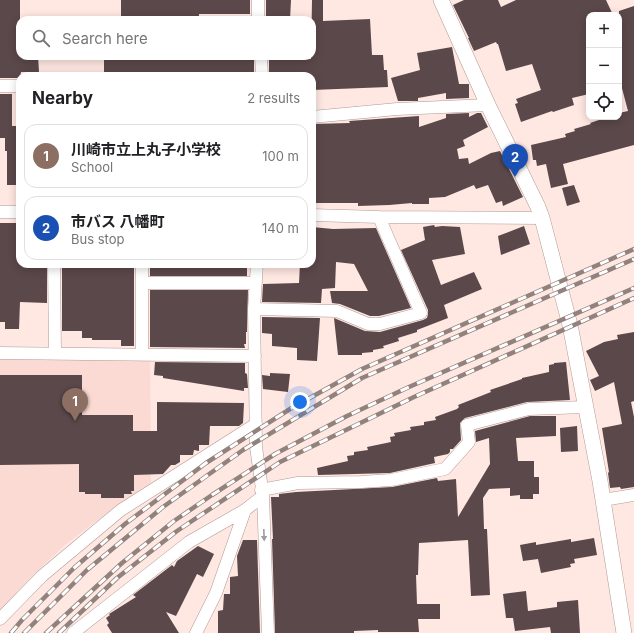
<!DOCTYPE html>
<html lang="en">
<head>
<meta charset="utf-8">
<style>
  :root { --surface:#fff; --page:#f2f2f2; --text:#202124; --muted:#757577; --line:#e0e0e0; --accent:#db2777 }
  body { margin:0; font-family:Inter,"Noto Sans JP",sans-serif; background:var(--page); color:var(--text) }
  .controls { position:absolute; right:12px; top:12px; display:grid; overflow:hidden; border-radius:8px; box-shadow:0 2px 10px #0003 }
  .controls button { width:36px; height:36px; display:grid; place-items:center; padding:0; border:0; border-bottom:1px solid var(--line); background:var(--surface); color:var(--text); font:20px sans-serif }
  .you { position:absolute; left:300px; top:402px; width:14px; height:14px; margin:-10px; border:3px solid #fff; border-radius:50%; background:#1a73e8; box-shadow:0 0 0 6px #1a73e833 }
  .badge { display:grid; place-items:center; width:26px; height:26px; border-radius:50%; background:var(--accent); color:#fff; font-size:13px; font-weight:700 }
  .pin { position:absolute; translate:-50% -33px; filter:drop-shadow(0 1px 2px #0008) }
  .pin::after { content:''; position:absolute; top:21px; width:14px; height:12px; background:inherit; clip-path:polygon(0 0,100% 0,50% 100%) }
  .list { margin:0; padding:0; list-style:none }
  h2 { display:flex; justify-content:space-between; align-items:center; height:52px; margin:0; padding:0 16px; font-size:17px }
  h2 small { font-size:13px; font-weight:400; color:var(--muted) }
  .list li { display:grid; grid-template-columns:26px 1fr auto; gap:12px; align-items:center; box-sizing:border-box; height:64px; margin:0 8px 8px; padding:0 8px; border:1px solid var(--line); border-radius:12px }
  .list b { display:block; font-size:15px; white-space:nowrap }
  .list p { margin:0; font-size:13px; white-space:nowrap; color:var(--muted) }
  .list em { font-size:13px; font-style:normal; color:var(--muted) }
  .icon { flex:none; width:22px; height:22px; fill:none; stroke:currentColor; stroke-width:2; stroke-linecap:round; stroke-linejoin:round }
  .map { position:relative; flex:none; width:634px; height:633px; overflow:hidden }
  .search { position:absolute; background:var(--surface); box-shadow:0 2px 10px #0003; left:16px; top:16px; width:300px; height:44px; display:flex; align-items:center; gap:10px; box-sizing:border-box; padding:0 14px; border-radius:12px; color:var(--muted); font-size:15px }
  .panel { position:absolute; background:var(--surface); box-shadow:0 2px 10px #0003; left:16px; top:72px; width:300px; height:196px; border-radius:12px }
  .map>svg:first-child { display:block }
  .built { fill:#fadad3 }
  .building { fill:#5b484a }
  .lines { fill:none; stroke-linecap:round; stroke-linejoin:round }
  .minor-casing { stroke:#b09a95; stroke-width:13 }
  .tertiary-casing { stroke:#b09a95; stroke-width:16 }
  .minor { stroke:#fff; stroke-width:12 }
  .tertiary { stroke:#fff; stroke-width:15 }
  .rail-casing { stroke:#92827e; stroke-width:4.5 }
  .rail { stroke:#fff; stroke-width:3; stroke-dasharray:9; stroke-linecap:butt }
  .oneway { fill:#9f9c9b }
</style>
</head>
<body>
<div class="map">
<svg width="634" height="633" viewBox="0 0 634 633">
  <rect width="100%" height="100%" fill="#ffe7e2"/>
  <path class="built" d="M150,357L151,483L103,516L66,544L33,575L0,610V358Z"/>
  <path class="building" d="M0,0H20V56H38L39,72H21L20,78H0Z
    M121,0H250V14H199V17L153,16V19H121Z
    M266,0H291L290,20H266Z
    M312,0H323V21L370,19L372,55H383L384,70H387L388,87L312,90V76H269V60L311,59Z
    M464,0H498L501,7L516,0H606L613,15H589V94L572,98L574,105L553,112L552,111L521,122L515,104L518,103L516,99L541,90L532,64L506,71L498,44H497L496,42L474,51L468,38H469L453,5Z
    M634,6V145L563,164L568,184L551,188L546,164L537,166L536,160H533L531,145L566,137L565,134L575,131L574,129L591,124L590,123L608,117H619V113L628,111L619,77V11Z
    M452,47L459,84H469V98L446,99V93L418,98V101H398L391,78L420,70L417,53Z
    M104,56H189V57L250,56V60H254V76H104Z
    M0,94H12V126H20V185H7V151H5V138H0Z
    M469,113V117L477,113H481L488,127L463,140L465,146L457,149L459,159L468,158L469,164L491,153L500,151L523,197L503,206L502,201L496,203L488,185L476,189L474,185L445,197L429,198V204H412V203L389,205L358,206V203H312V124L350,123L349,121L419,116V127L446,118V114Z
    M574,185L580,202L567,206L562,188Z
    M0,223H20V264H47V303L20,302L19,329H5V322H0Z
    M434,225L435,227L442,226L460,227L465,254L432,260L441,285L474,272L482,289L444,305L448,318L417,330V332L398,338L399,341L383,346L384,348L373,350V352L362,353V355H338L334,318L365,331L380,332L423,320L427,318L428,314V310L401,250L425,240L423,227Z
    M524,226L530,244L501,255L498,236Z
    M312,227L333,229L376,228L411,308L379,316H370L340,304L332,303L330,291H368L354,264L336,262L335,288L322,289L321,303L262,302L263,284L299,283L300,264H312Z
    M62,264H134V346H121V340H92V338H82V331H62Z
    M150,264H247V276H150Z
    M150,290H248L247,332H246V344H244L245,348L150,347Z
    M262,317L320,318L317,361L297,360V348L272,346V334L262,333Z
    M634,332V401L631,402L634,417V487L621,489L620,487L610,488L608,473L609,472L602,428L622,424L614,382L595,391L590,380L599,376L586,351L604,342L618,339L617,335Z
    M155,362L245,363V373L247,374L248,388H244V391L163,378V376L154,375Z
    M566,362L570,400L527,402L465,418L460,423L461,440L453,449H450V452L448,454L434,457L435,463L390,473L318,475L317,468L348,461L347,456L354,455V452L368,450L367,447L391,442L390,437L395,436L394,433L411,430L410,427L424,425V422L436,420L435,417L457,409L459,407L458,405L491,392L490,390L522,379V378L549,372V365L554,364V363Z
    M270,373L290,374L288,392L263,389L262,375L270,376Z
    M0,375H82V415H133V431H157V402L244,403L243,423L239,426H210L209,445H199V451L194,450L193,455H180V462L175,465H171L163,474L134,475V491H131L132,494H124V498H101V494H85V492H79V464L0,465Z
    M530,416H556V436L516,438L518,461H534V477H539V494H533V499H520V495L510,496V488L489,489L483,498L484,529H487L490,595L471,596L468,540L419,543L418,575H416L417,604H440V619H418L419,632H378V630L354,631V633H275L272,539H273L271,497H279V494L296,492L392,487L437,478L438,481L456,479L458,517L490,464L489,438L476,442L475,431Z
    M577,426L578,451L561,452L560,428Z
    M594,538L597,555L574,559L575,563L570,564L571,567L541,573L538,559L523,561L520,545L536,542V545L571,539V542Z
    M243,540H257L260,633H218V611L223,610L224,594H230V577L238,576L237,556Z
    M198,546L214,554L203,577L197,574L176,616L166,612L179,633H112L107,625L109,623L106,618L110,615L109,614L136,597L133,595L172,565L174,567L177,561Z
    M526,591L528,611L557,607V602L578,600L580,633H551L550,627L515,631L513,618H506L503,594Z"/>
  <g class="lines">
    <g class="minor-casing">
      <path id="minor" d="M258,20V0
        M261,56L262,76
        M0,86H20
        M312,117L397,109L488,105
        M0,212H20
        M312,215L379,217L542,218
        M54,264L55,353
        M257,264L254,309L256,447L263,496L268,633
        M142,283H256
        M254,309L337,311L368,324H380L421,313L379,217
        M0,353L255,356
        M142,354V264
        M261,490L298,483L361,482L391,480L445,469L469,442L467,425L529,409L585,407
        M603,500L634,495
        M0,619L42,576L121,510L256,424
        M73,633L189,542L245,510L263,496
        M196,633L216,593L245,510"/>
    </g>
    <g class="tertiary-casing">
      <path id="tertiary" d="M441,0L488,105L538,207L542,218L570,325L600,481L624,633"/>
    </g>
    <use href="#minor" class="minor"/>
    <use href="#tertiary" class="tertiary"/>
    <g class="rail-casing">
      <path id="rail" d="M11,633L22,620L74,568L125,524L206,463L290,409L362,369L634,249
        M24,633L87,570L163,507L243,450L362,378L634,259
        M46,633L122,563L174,521L212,495L275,454L347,416L409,387L634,288
        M59,633L117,578L177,531L280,462L414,397L634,298"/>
    </g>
    <use href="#rail" class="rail"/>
  </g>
  <defs><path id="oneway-solid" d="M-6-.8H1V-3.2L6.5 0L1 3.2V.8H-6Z"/></defs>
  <use class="oneway" href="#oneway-solid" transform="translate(264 535) rotate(88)"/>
</svg>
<div class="controls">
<button>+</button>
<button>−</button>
<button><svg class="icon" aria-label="locate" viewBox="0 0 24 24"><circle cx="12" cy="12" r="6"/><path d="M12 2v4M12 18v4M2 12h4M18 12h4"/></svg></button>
</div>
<div class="you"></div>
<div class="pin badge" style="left:75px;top:421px;background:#8d6e63">1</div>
<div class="pin badge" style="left:515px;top:177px;background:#1a4fb4">2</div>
<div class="search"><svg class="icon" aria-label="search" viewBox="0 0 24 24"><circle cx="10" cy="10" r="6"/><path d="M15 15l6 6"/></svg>Search here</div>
<section class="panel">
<h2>Nearby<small>2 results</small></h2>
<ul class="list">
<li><span class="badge" style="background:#8d6e63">1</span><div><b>川崎市立上丸子小学校</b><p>School</p></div><em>100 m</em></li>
<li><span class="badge" style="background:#1a4fb4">2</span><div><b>市バス 八幡町</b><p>Bus stop</p></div><em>140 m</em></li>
</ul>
</section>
</div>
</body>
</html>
